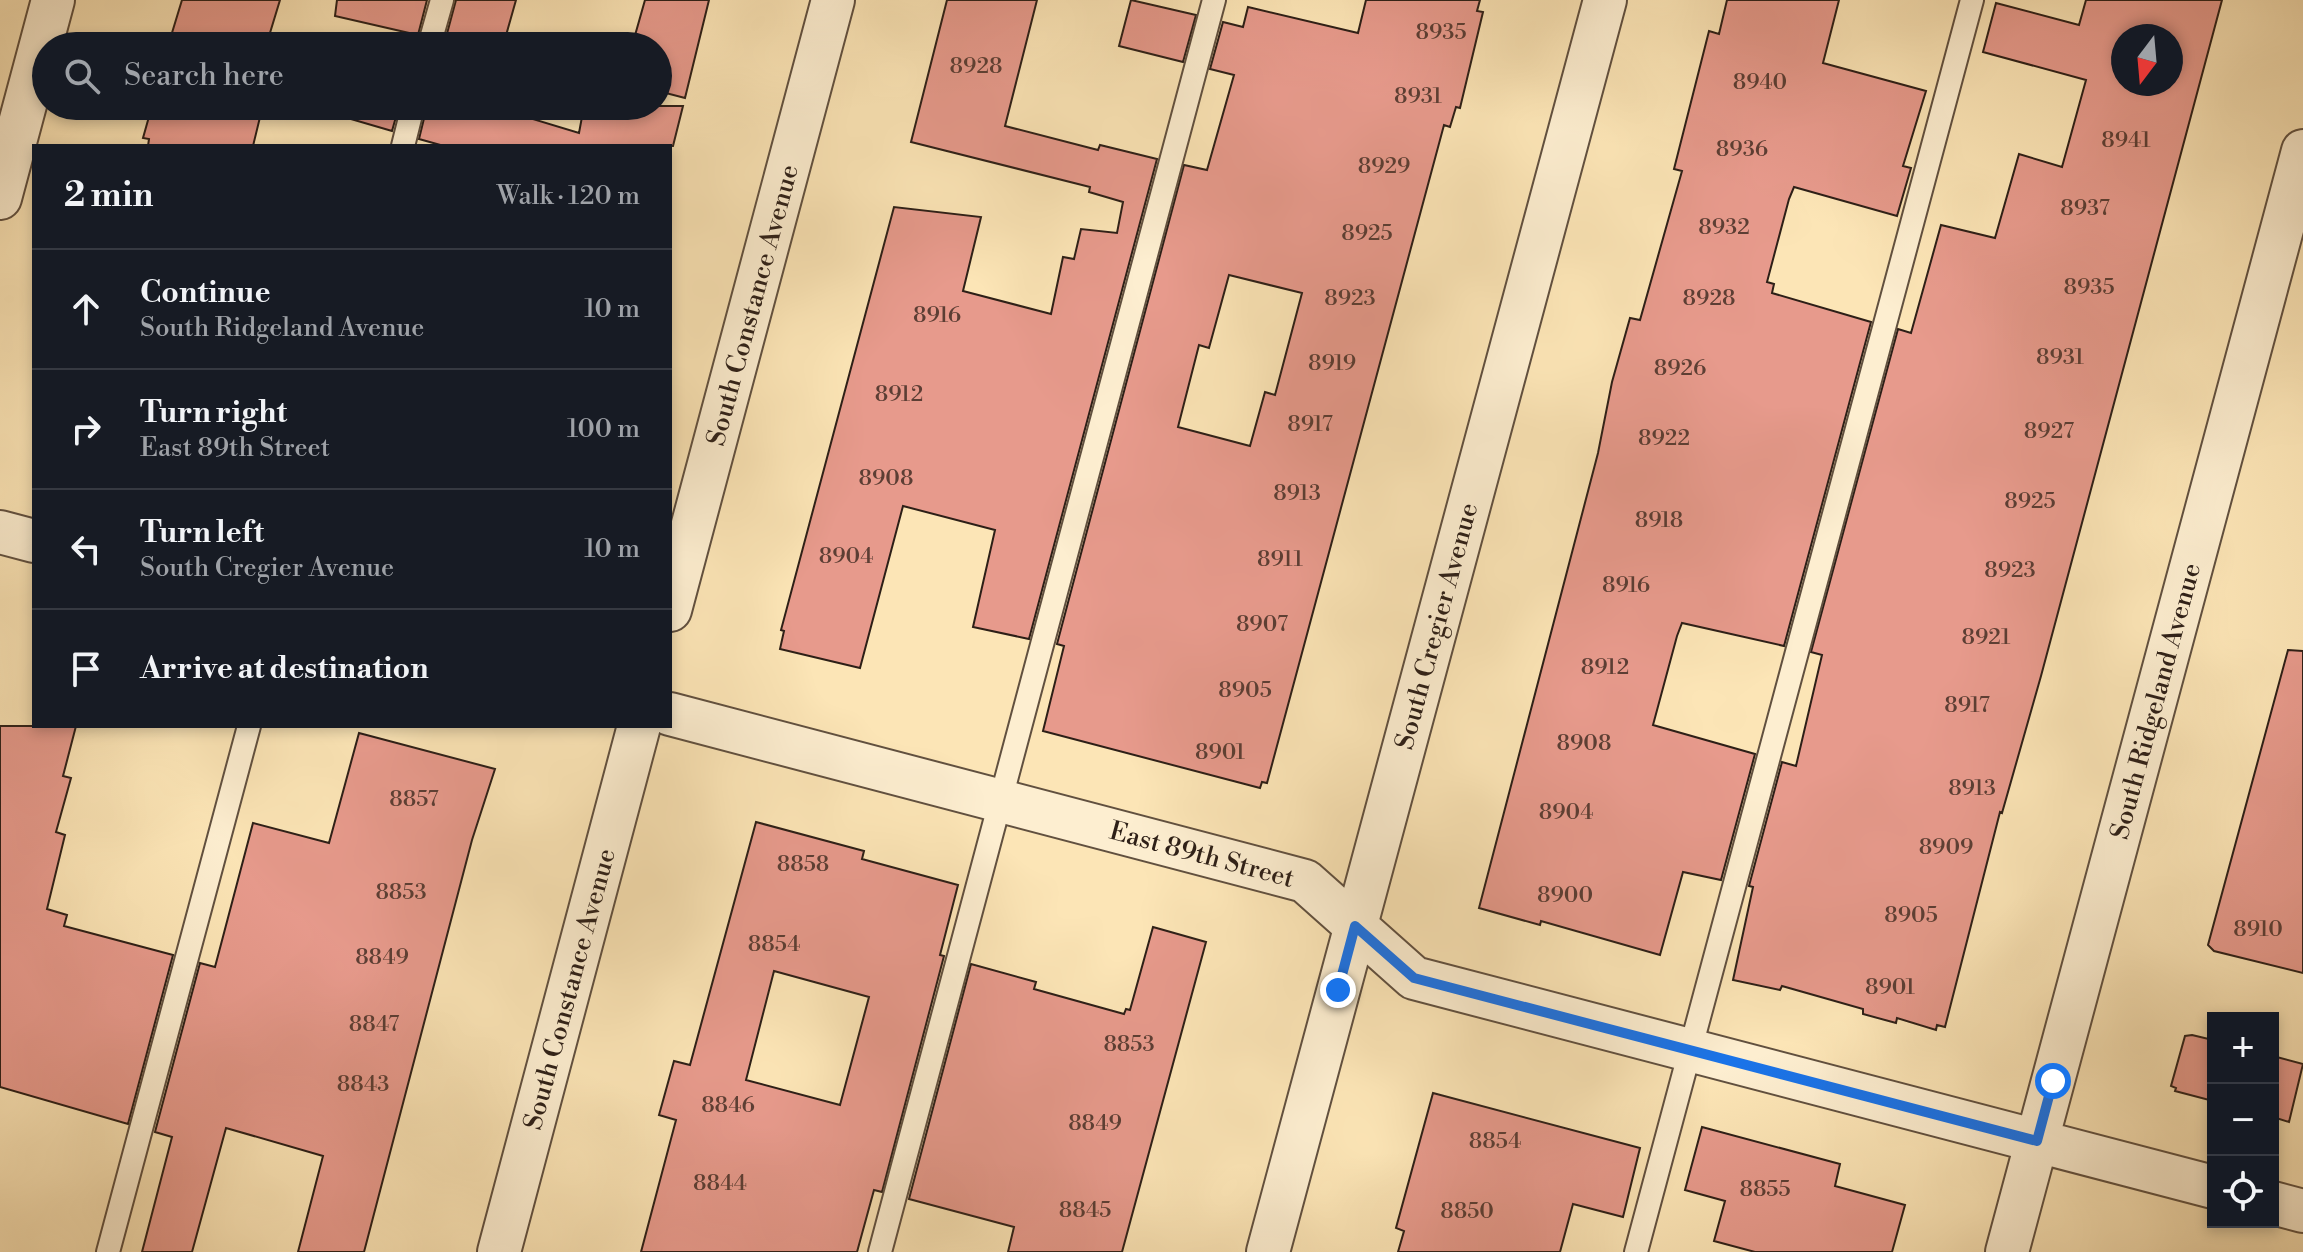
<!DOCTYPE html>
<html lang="en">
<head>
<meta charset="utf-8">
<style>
  :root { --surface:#171b24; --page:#20242c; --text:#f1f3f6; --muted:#9ea1a6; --line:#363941 }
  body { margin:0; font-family:"Libre Bodoni",serif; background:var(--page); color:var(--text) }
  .controls { position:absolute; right:24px; bottom:24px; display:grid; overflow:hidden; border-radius:0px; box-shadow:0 4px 12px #0003 }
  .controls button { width:72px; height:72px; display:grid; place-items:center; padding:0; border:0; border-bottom:2px solid var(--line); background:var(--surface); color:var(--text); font:40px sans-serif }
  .compass { position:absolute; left:2111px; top:24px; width:72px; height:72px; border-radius:50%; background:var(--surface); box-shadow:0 4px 12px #0003; rotate:196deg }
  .stop { position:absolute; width:24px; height:24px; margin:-18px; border:6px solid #1a73e8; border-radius:50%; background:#fff }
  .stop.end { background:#1a73e8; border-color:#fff; box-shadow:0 2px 8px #0008 }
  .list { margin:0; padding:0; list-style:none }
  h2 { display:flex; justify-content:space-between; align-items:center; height:104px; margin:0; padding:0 32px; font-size:34px }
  h2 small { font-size:26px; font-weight:400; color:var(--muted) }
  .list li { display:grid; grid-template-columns:52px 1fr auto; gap:24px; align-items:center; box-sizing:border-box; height:120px; padding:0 32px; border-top:2px solid var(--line) }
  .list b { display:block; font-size:30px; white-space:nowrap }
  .list p { margin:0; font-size:26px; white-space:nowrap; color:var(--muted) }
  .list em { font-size:26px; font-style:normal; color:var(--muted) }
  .icon { flex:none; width:44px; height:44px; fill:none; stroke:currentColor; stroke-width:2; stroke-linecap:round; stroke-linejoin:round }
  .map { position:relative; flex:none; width:2303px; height:1252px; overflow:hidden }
  .search { position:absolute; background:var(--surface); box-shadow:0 4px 12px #0003; left:32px; top:32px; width:640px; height:88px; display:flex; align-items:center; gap:20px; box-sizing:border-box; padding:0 28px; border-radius:44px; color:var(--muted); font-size:30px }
  .panel { position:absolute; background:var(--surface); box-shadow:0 4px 12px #0003; left:32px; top:144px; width:640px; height:584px; border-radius:0px }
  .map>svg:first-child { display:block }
  .building { fill:#e79a8c; stroke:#2d1f17; stroke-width:2; fill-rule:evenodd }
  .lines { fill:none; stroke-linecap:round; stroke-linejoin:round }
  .lane-casing { stroke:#61503f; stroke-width:26 }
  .street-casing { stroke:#61503f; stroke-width:46 }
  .lane { stroke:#fdeed0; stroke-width:22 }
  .street { stroke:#fdeed0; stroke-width:42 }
  .route { stroke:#1a73e8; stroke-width:10 }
  .labels { text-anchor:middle; stroke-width:6; stroke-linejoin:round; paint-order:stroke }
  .number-label { font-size:22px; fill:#5c3e34 }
  .street-label { font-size:26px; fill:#2d1f17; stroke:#fdeed0 }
</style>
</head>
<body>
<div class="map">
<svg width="2303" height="1252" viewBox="0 0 2303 1252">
  <rect width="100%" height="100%" fill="#fce5b6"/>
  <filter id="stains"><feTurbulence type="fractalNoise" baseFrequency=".0025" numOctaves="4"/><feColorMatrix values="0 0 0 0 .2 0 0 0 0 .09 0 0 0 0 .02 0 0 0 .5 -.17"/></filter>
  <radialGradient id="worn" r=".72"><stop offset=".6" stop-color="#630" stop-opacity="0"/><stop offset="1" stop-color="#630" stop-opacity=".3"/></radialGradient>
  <path class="building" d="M182,0H280L266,46H168Z
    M337,0H427L418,35L335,16Z
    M456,0H516L503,46H464L445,41Z
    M645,0H709L685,98L658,91V46H632Z
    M947,0H1037L1005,126L1098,150L1100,145L1157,159L1029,639L973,627L995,530L903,506L860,668L780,649L784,631L781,630L894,207L981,217L963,291L1051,314L1063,257L1074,259L1081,229L1117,233L1123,202L1089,192L1090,187L911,142Z
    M1131,0L1196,15L1183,62L1119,46Z
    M1366,0H1480L1477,11L1483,12L1460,108L1456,107L1450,127L1444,125L1267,783L1262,782L1260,788L1043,731L1064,646L1057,644L1184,165L1207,170L1234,75L1210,69L1223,22L1243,27L1248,7L1358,33ZM1229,275L1302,293L1275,395L1265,392L1250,446L1178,427L1199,345L1209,348Z
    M1727,0H1839L1823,63L1926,91L1903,166L1911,168L1897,216L1794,187L1789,199L1767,282L1774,284L1772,293L1871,322L1784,646L1682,623L1677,636L1653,725L1755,754L1721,880L1683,872L1660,955L1541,921L1540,925L1479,908L1598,453L1612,382L1630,318L1640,320L1682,171L1674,169L1709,31L1719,34Z
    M2086,0H2222L2041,676L2002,813L2000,812L1945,1027L1937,1025L1936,1030L1897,1018L1896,1023L1863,1014V1009L1782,986L1780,990L1733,980L1753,887L1749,886L1782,762L1796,766L1822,655L1811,652L1898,329L1911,333L1941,225L1995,238L2019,154L2062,167L2086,80L1983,52L1996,3L2079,25ZM2123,36H2171V84H2123Z
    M152,106H233L261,113L253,146H148L149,139L143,138Z
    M345,106H399L392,131L344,117Z
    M427,106H490L579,133L584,106H683L673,146H444L419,139Z
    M2288,650L2303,651V973L2214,951L2208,945Z
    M0,726H76L63,776L71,778L56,832L65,835L47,909L67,915L64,926L173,955L128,1124L0,1087Z
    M359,733L495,769L472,840L364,1252H298L323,1156L226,1128L192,1252H142L172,1137L155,1132L200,963L215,967L253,823L329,843Z
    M756,822L864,851L862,859L958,885L940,955L944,956L882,1192L874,1190L857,1252H641L676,1120L659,1115L674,1061L690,1065ZM774,971L869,997L840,1105L746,1080Z
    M1153,927L1206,942L1122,1252H1008L1014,1227L909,1199L971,964L1036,982L1034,989L1124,1014L1126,1009L1130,1010Z
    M2192,1035L2213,1040V1101L2175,1091L2176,1088L2171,1086L2185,1036Z
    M2273,1056L2303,1064L2289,1122L2273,1117Z
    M1433,1093L1640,1148L1623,1217L1573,1204L1560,1252H1398L1404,1231L1396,1228Z
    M1702,1127L1840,1164L1835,1186L1905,1205L1892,1252H1755L1714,1241L1725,1201L1685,1190Z"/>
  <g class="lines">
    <g class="lane-casing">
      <path id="lane" d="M429,46L442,0
        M403,146L413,106
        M108,1252L249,726
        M880,1252L1214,0
        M1636,1252L1972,0"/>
    </g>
    <g class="street-casing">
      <path id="street" d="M0,198L53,0
        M0,532L34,541
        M670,610L833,0
        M670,714L1305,881L1414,978L2213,1187
        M2273,1203L2303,1211
        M499,1252L639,726
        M1268,1252L1605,0
        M2007,1252L2303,151"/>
    </g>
    <use href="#lane" class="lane"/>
    <use href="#street" class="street"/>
  </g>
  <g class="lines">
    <path class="route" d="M1338,990L1355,926L1414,978L2037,1141L2053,1081"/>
  </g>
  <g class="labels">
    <g class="number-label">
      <text x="1441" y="39">8935</text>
      <text x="976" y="73">8928</text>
      <text x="1760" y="89">8940</text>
      <text x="1418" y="103">8931</text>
      <text x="2126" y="147">8941</text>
      <text x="1742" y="156">8936</text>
      <text x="1384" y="173">8929</text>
      <text x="2085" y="215">8937</text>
      <text x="1724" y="234">8932</text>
      <text x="1367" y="240">8925</text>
      <text x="2089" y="294">8935</text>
      <text x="1350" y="305">8923</text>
      <text x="1709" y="305">8928</text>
      <text x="937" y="322">8916</text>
      <text x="2060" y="364">8931</text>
      <text x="1332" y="370">8919</text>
      <text x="1680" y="375">8926</text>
      <text x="899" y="401">8912</text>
      <text x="1310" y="431">8917</text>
      <text x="2049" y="438">8927</text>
      <text x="1664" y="445">8922</text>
      <text x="886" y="485">8908</text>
      <text x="1297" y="500">8913</text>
      <text x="2030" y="508">8925</text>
      <text x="1659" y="527">8918</text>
      <text x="846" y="563">8904</text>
      <text x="1280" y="566">8911</text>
      <text x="2010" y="577">8923</text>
      <text x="1626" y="592">8916</text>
      <text x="1262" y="631">8907</text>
      <text x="1986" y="644">8921</text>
      <text x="1605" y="674">8912</text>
      <text x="1245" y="697">8905</text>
      <text x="1967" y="712">8917</text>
      <text x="1584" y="750">8908</text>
      <text x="1220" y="759">8901</text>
      <text x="1972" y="795">8913</text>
      <text x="414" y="806">8857</text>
      <text x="1566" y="819">8904</text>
      <text x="1946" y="854">8909</text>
      <text x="803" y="871">8858</text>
      <text x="401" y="899">8853</text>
      <text x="1565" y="902">8900</text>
      <text x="1911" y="922">8905</text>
      <text x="2258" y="936">8910</text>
      <text x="774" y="951">8854</text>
      <text x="382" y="964">8849</text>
      <text x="1890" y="994">8901</text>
      <text x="374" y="1031">8847</text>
      <text x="1129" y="1051">8853</text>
      <text x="363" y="1091">8843</text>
      <text x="728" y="1112">8846</text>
      <text x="1095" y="1130">8849</text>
      <text x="1495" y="1148">8854</text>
      <text x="720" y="1190">8844</text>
      <text x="1765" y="1196">8855</text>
      <text x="1085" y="1217">8845</text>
      <text x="1467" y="1218">8850</text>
    </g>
    <g class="street-label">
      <text transform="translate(752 305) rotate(-75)" y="9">South Constance Avenue</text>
      <text transform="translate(1436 626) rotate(-75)" y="9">South Cregier Avenue</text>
      <text transform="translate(2155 701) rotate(-75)" y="9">South Ridgeland Avenue</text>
      <text transform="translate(1202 854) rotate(15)" y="9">East 89th Street</text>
      <text transform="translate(569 989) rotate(-75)" y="9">South Constance Avenue</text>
    </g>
  </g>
  <rect width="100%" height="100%" filter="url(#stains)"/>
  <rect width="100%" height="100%" fill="url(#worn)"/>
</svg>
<div class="controls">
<button>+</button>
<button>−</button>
<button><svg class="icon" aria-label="locate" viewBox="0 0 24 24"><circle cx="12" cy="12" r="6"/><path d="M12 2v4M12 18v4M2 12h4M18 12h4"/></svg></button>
</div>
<svg class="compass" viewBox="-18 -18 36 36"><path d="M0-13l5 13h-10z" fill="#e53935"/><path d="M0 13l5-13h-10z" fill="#9ea1a6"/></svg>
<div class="stop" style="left:2053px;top:1081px"></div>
<div class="stop end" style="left:1338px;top:990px"></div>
<div class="search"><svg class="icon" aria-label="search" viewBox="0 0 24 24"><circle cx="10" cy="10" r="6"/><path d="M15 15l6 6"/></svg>Search here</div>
<section class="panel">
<h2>2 min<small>Walk · 120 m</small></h2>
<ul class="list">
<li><svg class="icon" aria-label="ahead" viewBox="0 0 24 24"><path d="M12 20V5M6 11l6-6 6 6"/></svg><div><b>Continue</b><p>South Ridgeland Avenue</p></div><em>10 m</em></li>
<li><svg class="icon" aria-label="right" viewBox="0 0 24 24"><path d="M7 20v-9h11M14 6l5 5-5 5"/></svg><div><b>Turn right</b><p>East 89th Street</p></div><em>100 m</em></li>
<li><svg class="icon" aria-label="left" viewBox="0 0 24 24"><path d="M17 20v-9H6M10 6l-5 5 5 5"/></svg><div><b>Turn left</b><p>South Cregier Avenue</p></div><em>10 m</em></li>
<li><svg class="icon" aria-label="arrive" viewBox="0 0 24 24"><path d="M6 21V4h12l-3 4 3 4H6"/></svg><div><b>Arrive at destination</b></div></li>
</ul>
</section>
</div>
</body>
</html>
